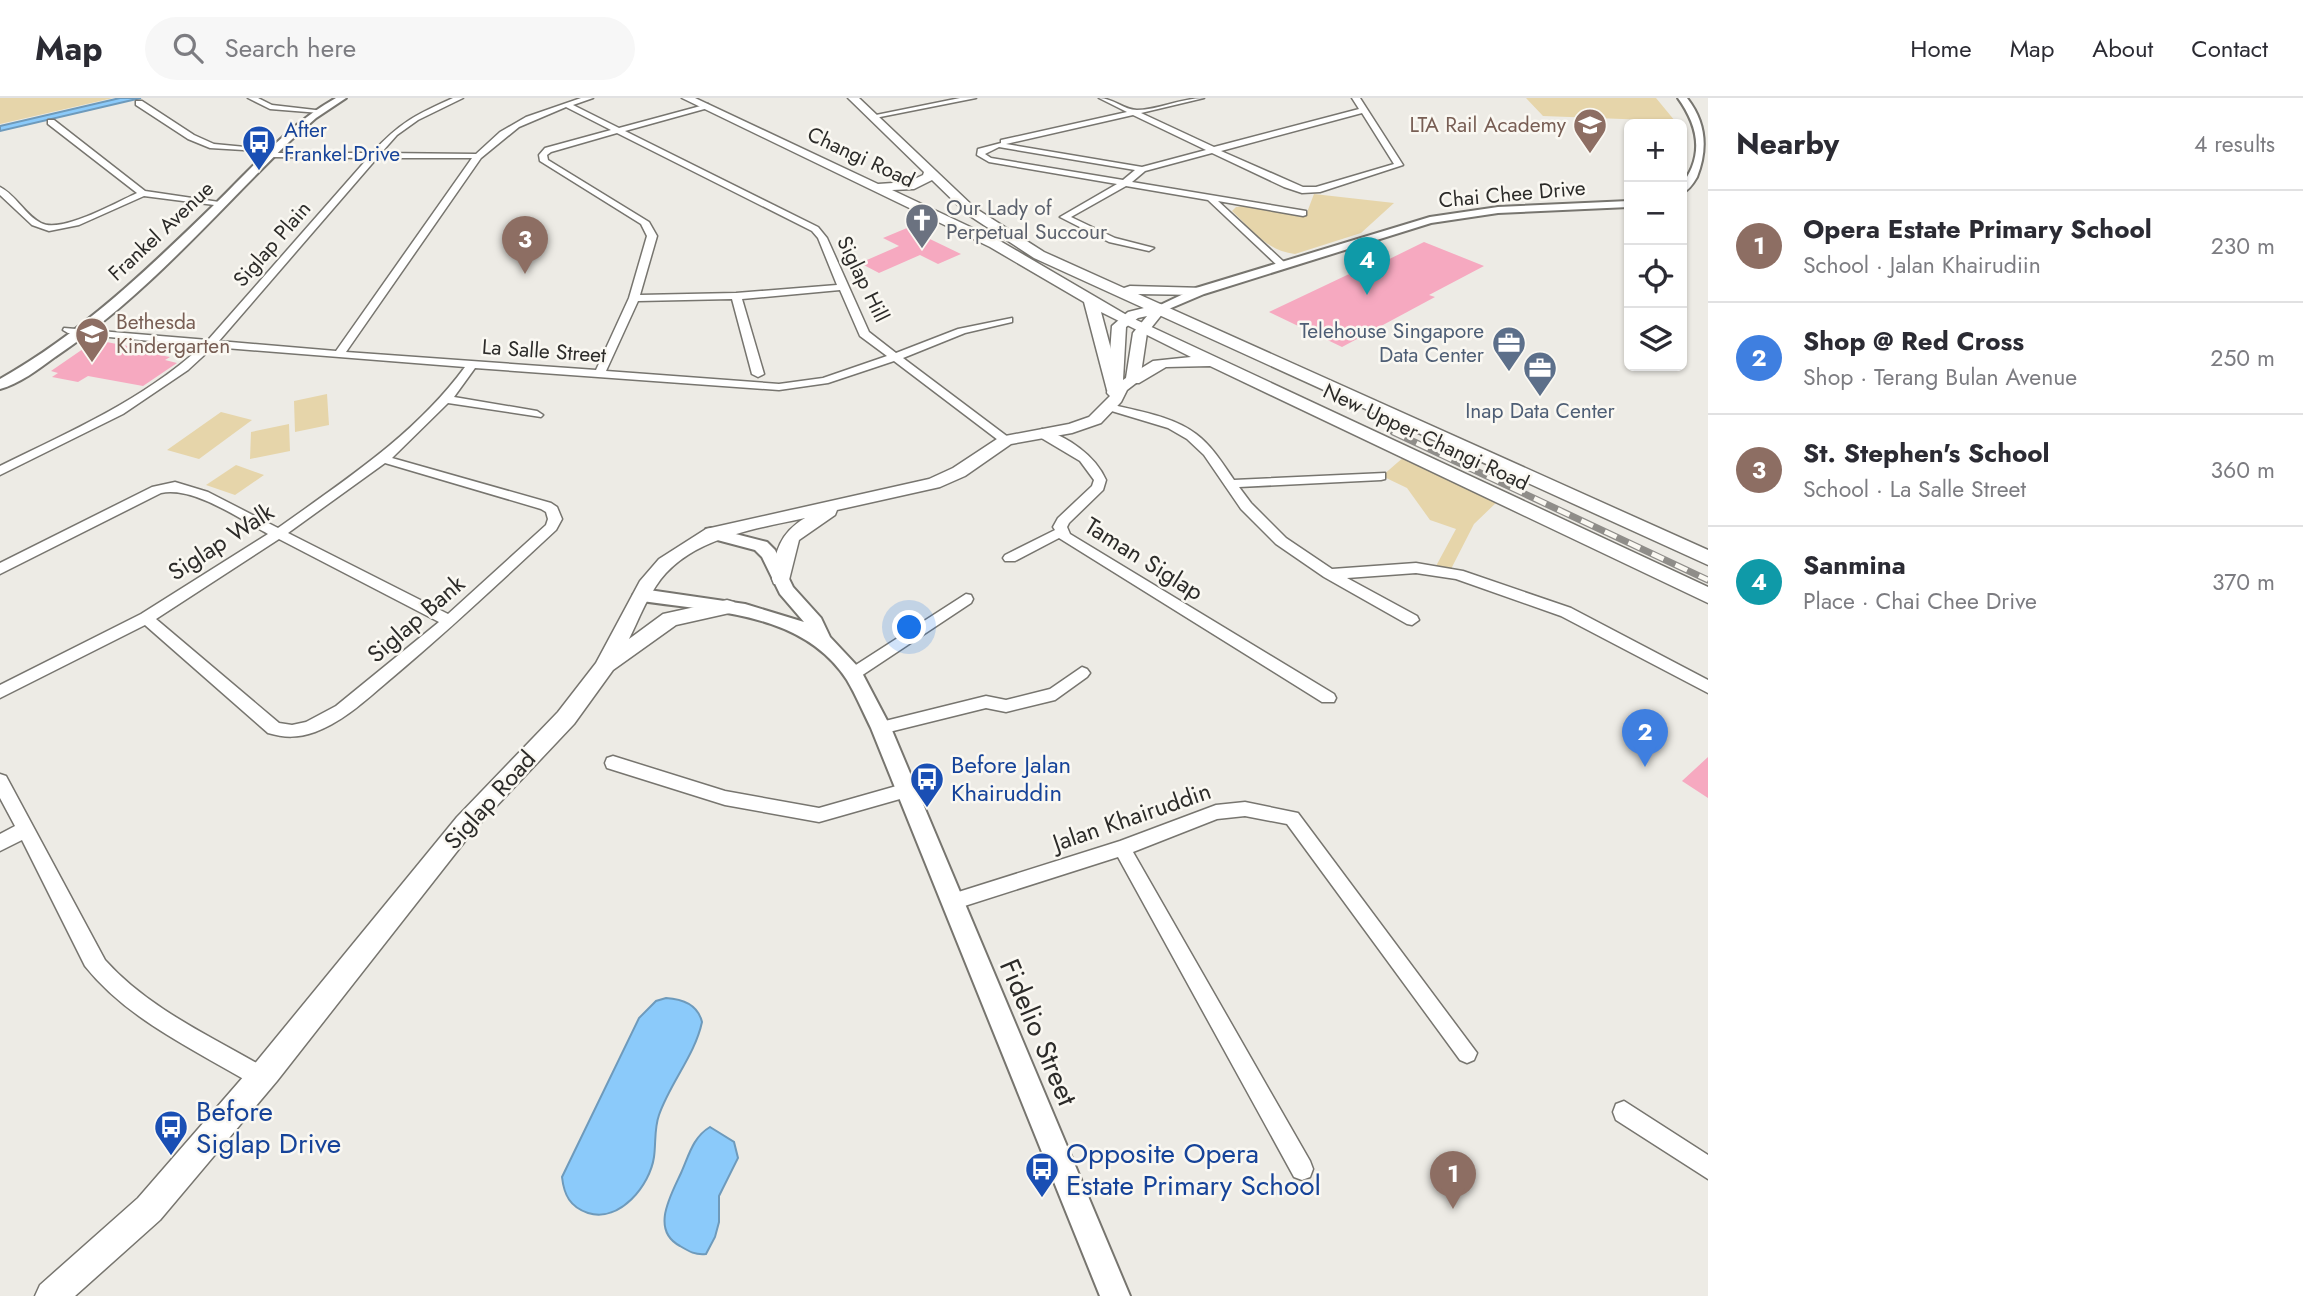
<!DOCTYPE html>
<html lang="en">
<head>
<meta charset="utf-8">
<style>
  :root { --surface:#fff; --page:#f7f7f7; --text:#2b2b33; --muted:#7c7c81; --line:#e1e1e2; --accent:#3b7e70 }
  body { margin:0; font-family:Jost,sans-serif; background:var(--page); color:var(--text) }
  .controls { position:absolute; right:21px; top:21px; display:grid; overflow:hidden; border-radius:10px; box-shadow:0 2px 5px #0004 }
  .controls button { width:63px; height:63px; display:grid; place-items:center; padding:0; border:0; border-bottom:2px solid var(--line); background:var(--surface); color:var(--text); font:35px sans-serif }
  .you { position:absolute; left:910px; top:530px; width:24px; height:24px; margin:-18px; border:5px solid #fff; border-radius:50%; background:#1a73e8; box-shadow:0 0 0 10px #1a73e833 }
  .badge { display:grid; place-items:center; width:46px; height:46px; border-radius:50%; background:var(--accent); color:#fff; font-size:23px; font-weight:700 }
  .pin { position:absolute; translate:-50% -58px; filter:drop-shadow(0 2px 4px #0008) }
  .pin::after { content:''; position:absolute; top:37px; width:24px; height:21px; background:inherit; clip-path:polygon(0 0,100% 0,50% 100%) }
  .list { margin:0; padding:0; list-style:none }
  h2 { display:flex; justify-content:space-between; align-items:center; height:91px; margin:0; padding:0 28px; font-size:30px }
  h2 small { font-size:23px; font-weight:400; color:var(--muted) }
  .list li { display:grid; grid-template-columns:46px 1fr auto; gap:21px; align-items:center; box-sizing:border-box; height:112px; padding:0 28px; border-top:2px solid var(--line) }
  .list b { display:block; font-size:26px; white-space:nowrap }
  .list p { margin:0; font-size:23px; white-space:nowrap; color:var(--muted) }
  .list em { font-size:23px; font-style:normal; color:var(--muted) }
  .icon { flex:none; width:38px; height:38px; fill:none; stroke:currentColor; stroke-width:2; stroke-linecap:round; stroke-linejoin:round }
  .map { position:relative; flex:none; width:1708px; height:1198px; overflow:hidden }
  header { display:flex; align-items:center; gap:42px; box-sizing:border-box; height:98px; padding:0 35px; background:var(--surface); border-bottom:2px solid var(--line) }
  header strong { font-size:33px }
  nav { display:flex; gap:38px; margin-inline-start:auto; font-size:24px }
  .search { width:490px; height:63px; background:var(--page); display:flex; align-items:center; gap:18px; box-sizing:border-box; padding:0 24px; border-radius:38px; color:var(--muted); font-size:26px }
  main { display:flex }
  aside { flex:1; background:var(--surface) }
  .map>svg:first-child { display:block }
  .green { fill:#e6d5aa }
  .water { fill:#8bcafa; stroke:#6e9abb; stroke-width:2 }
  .building { fill:#f6a9c0 }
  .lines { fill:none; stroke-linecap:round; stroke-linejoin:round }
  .minor-casing { stroke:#77756f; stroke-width:3 }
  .tertiary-casing { stroke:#77756f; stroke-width:4 }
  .secondary-casing { stroke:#77756f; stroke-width:3 }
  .primary-casing { stroke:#77756f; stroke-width:3 }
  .minor { fill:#fff; fill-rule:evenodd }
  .tertiary { fill:#fff; fill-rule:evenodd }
  .secondary { fill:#fff; fill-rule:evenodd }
  .primary { fill:#fff; fill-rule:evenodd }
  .rail-casing { stroke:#8f8d89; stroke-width:7 }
  .rail { stroke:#faf8f2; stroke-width:4.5; stroke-dasharray:13; stroke-linecap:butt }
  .labels { text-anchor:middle; stroke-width:5; stroke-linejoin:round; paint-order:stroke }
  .far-education-label { font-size:21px; fill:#785e54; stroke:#faf8f2; text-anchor:end }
  .far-transit-label { font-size:21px; fill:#164399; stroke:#faf8f2; text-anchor:start }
  .far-street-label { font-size:21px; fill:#2c2b29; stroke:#faf8f2 }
  .far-worship-label { font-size:21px; fill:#5b616d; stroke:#faf8f2; text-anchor:start }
  .far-service-label { font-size:21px; fill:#4e5e75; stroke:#faf8f2; text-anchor:end }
  .street-label { font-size:24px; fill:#2c2b29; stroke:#faf8f2 }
  .transit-label { font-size:24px; fill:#164399; stroke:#faf8f2; text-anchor:start }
  .near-street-label { font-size:28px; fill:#2c2b29; stroke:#faf8f2 }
  .near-transit-label { font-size:28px; fill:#164399; stroke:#faf8f2; text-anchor:start }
</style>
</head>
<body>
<header>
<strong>Map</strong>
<div class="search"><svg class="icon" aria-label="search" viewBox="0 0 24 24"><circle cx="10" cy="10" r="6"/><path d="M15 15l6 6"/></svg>Search here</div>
<nav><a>Home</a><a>Map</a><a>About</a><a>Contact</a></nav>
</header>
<main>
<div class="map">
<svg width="1708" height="1198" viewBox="0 0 1708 1198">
  <rect width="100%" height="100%" fill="#edebe5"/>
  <path class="green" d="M0,0H113L0,26Z
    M1526,0H1656L1675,23L1543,18Z
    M1314,96L1394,105L1361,135L1295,156C1267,153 1251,131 1232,113L1236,109L1246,108L1306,117Z
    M327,296L329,327L295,334L294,303Z
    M221,314L252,322L199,361L167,352Z
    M289,326L290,353L250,361L251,334Z
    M1405,358L1499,402L1474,426L1451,471L1436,468L1456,431L1430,422L1407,390L1382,378Z
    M236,367L264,377L235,397L206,387Z"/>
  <path class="water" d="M120,0H141L0,33V28Z
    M666,900C683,901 698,907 702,924C695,957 670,985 659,1017C654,1031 656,1045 654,1059C650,1087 620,1125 588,1115C570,1109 564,1097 562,1079L639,920L656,903Z
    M710,1029L734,1044L738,1060L719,1098V1124L715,1139L706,1156C695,1157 690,1154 680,1148C650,1132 671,1097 681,1075C689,1057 693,1039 710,1029Z"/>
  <path class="building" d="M907,130L961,156L938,166L920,157L879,175L860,165L899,148L883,140Z
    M1424,144L1484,168L1429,197L1435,199L1342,249L1269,214L1364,169L1369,171Z
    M96,242L143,251L139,253L170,259L165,262L177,265L143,288L88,278L78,284L52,279L58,275L51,273Z
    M1708,659V700L1682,683Z"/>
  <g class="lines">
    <g class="minor-casing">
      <path id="minor" d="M248,0H258L272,7L324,13L320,15L270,11Z
        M453,0H463L418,22L397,37L381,55L476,56L500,34L526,19L581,0H593L573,7L619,30L708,6V10L625,33L818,129L827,140L869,234L896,255L958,231L1012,220V224L965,235L903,260L1012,342L1006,346L1002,345L894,263L828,285L779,292L475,270L454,299L537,313L543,317L541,319L448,305L392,360L551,405L557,409L562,421L556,432C502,482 449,532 393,579C369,599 345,623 315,634C298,640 285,640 268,635L145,527L0,600V587L141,516L268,436C240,421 193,388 161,395L0,476V465L152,389L175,384L208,394L278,430C345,382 415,337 465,269L213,249L188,272L123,316L0,377V368C71,333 143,302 202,248L68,235L63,232L64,230L208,242L368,60L271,59L268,55H372C399,25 417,16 453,0ZM566,9L611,32L545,50L539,57L540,63L641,126L647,138L629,200L596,272L346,254L481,60L519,29ZM617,35L812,133L818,140L837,187L736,195L640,197L657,138L649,124L548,62L547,57L551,54ZM377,60H472L336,253L219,243ZM840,192L860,238L887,258L823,280L779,286L606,273L638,203L732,201L752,276L758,279L764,276L742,201ZM385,365L541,411L546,414L548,421L546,427L448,516L288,435ZM279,441L439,524L336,608L306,624L292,627L279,625L156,521Z
        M960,0H976L875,20L871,18Z
        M1099,0C1113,0 1124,12 1137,12C1158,12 1181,0 1204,0L1141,15L1214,49L1359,11L1352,0H1360L1403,67L1320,94L1302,95L1284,89L1212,55L1145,73L1132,84L1306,113V117L1303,118L1218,103L1284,164V168H1278L1208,102L1126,88L1071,119L1115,140L1154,150L1149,153L1109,144L1060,119L1117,86L989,64L977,57L978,51L1001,45V42L1127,14ZM1362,15L1394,66L1316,89H1303L1221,53ZM1133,17L1206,52L1142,69L1006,46ZM999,49L1135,72L1123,82L991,60L985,56Z
        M136,3H142L194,37L214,46L266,51L262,53L210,50L188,41L136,7Z
        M48,22H54L145,93L226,105L222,108L144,98L79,127L49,133L32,127L0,97V89C16,97 25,117 41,125C61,136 117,104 137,95L48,26Z
        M1109,306C1137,313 1173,318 1196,336C1212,348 1223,366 1234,382L1385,375V381L1381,382L1239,389L1251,405L1286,440L1332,471L1416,465L1463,473L1571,510L1708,582V595L1561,518L1456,481L1416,475L1347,480L1417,518L1419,522L1412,527L1407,526L1324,479L1276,446L1241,411L1204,357L1187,341L1168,330L1105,311V307Z
        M1042,331C1068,339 1095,357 1106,382L1103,392L1069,425L1067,429L1070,436L1334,596L1336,600L1334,604H1322L1059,440L1015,463H1005L1003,460L1005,457L1055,432L1053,429L1058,420L1092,388L1094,382L1080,363L1038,338L1036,335Z
        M966,496L971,497L973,501L971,505L858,580H848L845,576L848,572Z
        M1082,569L1087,571L1090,575L1087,579L1055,602L1006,614L986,610L881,636L875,635L873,630L875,625L881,624L986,598L1006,602L1050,591Z
        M613,658L725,693L819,710L907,685L913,687L916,692L913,697L907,699L819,724L725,707L607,670L605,665L607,660Z
        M0,676L6,678L105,862C147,909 206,936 260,967L264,965L271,969L275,976L268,987L261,991L254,987C195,952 128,922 85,868L22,742L0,753V736L15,728L0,700Z
        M1245,704L1298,715L1477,955L1474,962L1467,965L1460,962L1287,726L1245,718L1217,721L1133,754L1310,1063L1313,1071L1310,1079L1302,1082L1294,1079L1118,759L952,812L945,810L943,804L945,798L952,796L1120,743L1216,707Z
        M1624,1003L1708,1057V1081L1616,1022L1613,1014L1616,1006Z"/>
    </g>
    <g class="tertiary-casing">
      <path id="tertiary" d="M336,0H346L316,20L290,43C214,117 144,200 55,259C39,271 19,286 0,291V281C82,235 148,171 215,106C253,69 289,26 336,0Z
        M1678,0H1687C1706,24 1708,51 1697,79C1693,86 1689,92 1682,95C1682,84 1688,79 1692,69C1702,44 1693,21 1678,0Z
        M1629,103V109L1498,115L1431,125L1204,196L1164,213L1160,214L1154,210L1196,190L1430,119L1498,109Z
        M712,430L767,444L775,452L793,489L821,520L830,539L860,571L891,630L1130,1198H1100L871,630C863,614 856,597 847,582C803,514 714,514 642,503L633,497L642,491L745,506L804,524L780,496L762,459L755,452L706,439L704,435L706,431Z"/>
    </g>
    <g class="secondary-casing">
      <path id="secondary" d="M1160,206L1167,210L1147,235L1140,282L1127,292L1121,304L1101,325L1072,335L1011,346L965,378L940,389L837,412L835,417L799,442L788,486H774L772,481C775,453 780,435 805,420C755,431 687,440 656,488C645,504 638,523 629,541L663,516L727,502L734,504L737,509L734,514L676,527L613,572L574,626L473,733L277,983L160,1122L75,1198H35L40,1187L138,1100L257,963L457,719L558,614L596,565L640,483L659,461L706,431L929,381L953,370L1000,339L1069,326L1089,319L1110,298L1107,295L1112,228L1128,214ZM1147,218L1133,235L1126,280L1123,282L1126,229L1138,220Z"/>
    </g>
    <g class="primary-casing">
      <path id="primary" d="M682,0H695L878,86L908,84L923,77L924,74L848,0H859L975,110L1044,154L1124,190L1130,188L1205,190L1207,193L1200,197L1138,196L1708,452V467L1034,160L967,116L932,82L914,91L892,92L1000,143L1130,219L1708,489V505L1210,268L1166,269L1139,285H1127L1125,282L1127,279L1153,263L1191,259L1101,214L1121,289L1119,292H1107L1084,204L990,149Z"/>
    </g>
    <use href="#minor" class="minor"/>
    <use href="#tertiary" class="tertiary"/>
    <use href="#secondary" class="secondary"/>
    <use href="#primary" class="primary"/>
    <g class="rail-casing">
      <path id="rail" d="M1393,334L1708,482"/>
    </g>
    <use href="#rail" class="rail"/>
  </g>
  <defs>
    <g id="school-pin" transform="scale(1.75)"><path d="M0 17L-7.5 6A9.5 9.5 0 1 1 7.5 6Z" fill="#8d6e63" stroke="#faf8f2"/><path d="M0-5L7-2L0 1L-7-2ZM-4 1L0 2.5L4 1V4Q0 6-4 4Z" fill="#fff"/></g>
    <g id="bus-pin" transform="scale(1.75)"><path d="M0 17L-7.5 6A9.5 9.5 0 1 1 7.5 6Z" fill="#1a4fb4" stroke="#faf8f2"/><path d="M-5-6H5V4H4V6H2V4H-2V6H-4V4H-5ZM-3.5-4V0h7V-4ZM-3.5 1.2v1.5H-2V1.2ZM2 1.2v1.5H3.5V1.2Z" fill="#fff"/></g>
    <g id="church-pin" transform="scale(1.75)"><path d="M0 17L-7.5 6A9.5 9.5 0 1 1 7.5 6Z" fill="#6b7280" stroke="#faf8f2"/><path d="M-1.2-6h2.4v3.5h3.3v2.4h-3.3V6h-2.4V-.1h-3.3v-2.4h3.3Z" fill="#fff"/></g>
    <g id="office-pin" transform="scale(1.75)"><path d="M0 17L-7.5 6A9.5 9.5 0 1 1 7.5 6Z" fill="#5c6f8a" stroke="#faf8f2"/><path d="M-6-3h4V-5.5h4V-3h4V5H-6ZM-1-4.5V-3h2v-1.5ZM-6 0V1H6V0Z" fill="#fff"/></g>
  </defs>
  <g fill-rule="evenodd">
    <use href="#school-pin" x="1590" y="27"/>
    <use href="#bus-pin" x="259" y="44"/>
    <use href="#church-pin" x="922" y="122"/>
    <use href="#school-pin" x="92" y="236"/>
    <use href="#office-pin" x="1509" y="245"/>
    <use href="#office-pin" x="1540" y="270"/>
    <use href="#bus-pin" x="927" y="681"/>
    <use href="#bus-pin" x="171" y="1029"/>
    <use href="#bus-pin" x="1042" y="1071"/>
  </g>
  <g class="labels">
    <g class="far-education-label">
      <text x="1566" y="34">LTA Rail Academy</text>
      <text x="116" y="231" text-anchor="start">Bethesda<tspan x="116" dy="24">Kindergarten</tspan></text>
    </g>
    <g class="far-transit-label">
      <text x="284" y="39">After<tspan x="284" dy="24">Frankel Drive</tspan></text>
    </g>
    <g class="far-street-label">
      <text transform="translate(861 59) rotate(25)" y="7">Changi Road</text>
      <text transform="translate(1512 96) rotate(-5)" y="7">Chai Chee Drive</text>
      <text transform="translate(161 133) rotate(-43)" y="7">Frankel Avenue</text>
      <text transform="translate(272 146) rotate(-49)" y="7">Siglap Plain</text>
      <text transform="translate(863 181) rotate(64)" y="7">Siglap Hill</text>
      <text transform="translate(544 253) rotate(4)" y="7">La Salle Street</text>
      <text transform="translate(1426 339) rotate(25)" y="7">New Upper Changi Road</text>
    </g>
    <g class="far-worship-label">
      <text x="946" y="117">Our Lady of<tspan x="946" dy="24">Perpetual Succour</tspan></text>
    </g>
    <g class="far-service-label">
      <text x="1484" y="240">Telehouse Singapore<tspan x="1484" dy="24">Data Center</tspan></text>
      <text x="1540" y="320" text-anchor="middle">Inap Data Center</text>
    </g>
    <g class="street-label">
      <text transform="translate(221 444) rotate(-33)" y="8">Siglap Walk</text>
      <text transform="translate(1144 461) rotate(32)" y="8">Taman Siglap</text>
      <text transform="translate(416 521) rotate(-41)" y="8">Siglap Bank</text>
      <text transform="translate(490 702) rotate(-48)" y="8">Siglap Road</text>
      <text transform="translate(1132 719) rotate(-19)" y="8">Jalan Khairuddin</text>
    </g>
    <g class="transit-label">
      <text x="951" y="675">Before Jalan<tspan x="951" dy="28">Khairuddin</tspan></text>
    </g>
    <g class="near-street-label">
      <text transform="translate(1039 934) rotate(67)" y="10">Fidelio Street</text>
    </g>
    <g class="near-transit-label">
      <text x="196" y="1023">Before<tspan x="196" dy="32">Siglap Drive</tspan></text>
      <text x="1066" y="1065">Opposite Opera<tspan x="1066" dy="32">Estate Primary School</tspan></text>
    </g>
  </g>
</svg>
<div class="controls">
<button>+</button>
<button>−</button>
<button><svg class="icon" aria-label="locate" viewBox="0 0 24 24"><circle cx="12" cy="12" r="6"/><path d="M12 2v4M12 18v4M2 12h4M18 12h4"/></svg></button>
<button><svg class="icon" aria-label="layers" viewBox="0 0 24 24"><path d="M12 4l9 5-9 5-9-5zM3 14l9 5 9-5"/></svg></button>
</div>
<div class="you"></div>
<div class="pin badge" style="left:1453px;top:1111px;background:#8d6e63">1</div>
<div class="pin badge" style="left:1645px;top:669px;background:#3f7fe0">2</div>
<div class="pin badge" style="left:525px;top:176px;background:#8d6e63">3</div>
<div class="pin badge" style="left:1367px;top:197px;background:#0f9aa8">4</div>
</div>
<aside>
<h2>Nearby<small>4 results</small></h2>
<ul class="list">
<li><span class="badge" style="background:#8d6e63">1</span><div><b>Opera Estate Primary School</b><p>School · Jalan Khairudiin</p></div><em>230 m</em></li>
<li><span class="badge" style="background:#3f7fe0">2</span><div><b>Shop @ Red Cross</b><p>Shop · Terang Bulan Avenue</p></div><em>250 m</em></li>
<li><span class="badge" style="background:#8d6e63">3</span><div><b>St. Stephen's School</b><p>School · La Salle Street</p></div><em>360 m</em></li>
<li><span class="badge" style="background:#0f9aa8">4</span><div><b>Sanmina</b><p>Place · Chai Chee Drive</p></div><em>370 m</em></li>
</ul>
</aside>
</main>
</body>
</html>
